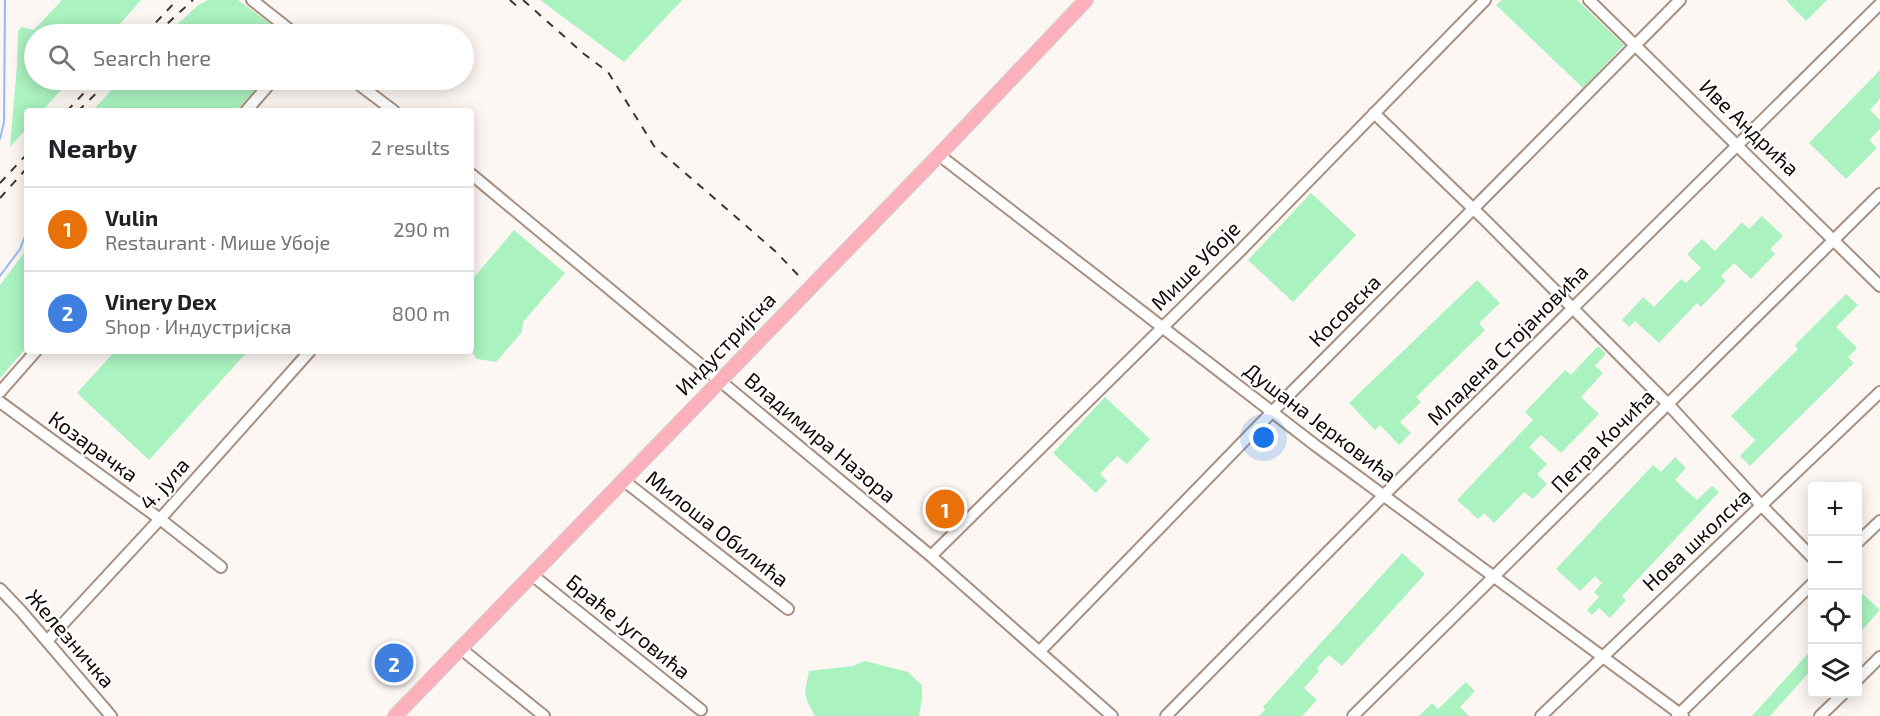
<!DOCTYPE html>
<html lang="en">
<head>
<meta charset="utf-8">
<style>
  :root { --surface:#fff; --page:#f2f2f2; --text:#202124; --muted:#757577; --line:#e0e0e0; --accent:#b6252e }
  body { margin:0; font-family:"Exo 2",sans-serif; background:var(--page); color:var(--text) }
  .controls { position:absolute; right:18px; bottom:18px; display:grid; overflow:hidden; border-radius:6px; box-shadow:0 3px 15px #0003 }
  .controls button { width:54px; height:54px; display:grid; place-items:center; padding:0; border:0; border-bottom:2px solid var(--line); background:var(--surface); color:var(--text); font:30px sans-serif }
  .you { position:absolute; left:1264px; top:438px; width:21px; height:21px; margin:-15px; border:4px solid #fff; border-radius:50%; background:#1a73e8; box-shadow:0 0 0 9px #1a73e833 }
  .badge { display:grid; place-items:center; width:39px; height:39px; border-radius:50%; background:var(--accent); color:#fff; font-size:20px; font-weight:700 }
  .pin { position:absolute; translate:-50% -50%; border:3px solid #fff; box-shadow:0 2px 6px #0006 }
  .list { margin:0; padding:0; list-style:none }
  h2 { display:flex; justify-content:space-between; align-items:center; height:78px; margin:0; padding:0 24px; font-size:26px }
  h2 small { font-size:20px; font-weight:400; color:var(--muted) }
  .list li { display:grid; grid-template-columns:39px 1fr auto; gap:18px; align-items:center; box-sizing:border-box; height:84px; padding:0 24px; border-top:2px solid var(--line) }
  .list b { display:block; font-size:22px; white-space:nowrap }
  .list p { margin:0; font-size:20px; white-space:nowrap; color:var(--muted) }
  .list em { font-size:20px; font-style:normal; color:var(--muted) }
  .icon { flex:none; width:33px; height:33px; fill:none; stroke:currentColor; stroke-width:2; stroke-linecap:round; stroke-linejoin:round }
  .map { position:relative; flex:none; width:1880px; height:716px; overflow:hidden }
  .search { position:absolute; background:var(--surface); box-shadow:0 3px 15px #0003; left:24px; top:24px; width:450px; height:66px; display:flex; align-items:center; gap:15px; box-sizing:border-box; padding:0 21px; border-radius:33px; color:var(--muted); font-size:22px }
  .panel { position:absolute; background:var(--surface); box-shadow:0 3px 15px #0003; left:24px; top:108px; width:450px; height:246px; border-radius:6px }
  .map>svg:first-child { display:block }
  .green { fill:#aaf2bf }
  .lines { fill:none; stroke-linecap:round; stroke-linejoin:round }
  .stream { stroke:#95b8f8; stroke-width:2 }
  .minor-casing { stroke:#a89081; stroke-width:14 }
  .major-casing { stroke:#d4d3d2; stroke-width:16 }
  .minor { stroke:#fff; stroke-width:10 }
  .major { stroke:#fcb0bc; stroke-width:14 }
  .rail { stroke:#3d3531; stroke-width:2; stroke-dasharray:8 8; stroke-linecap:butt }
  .labels { text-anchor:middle; stroke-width:4.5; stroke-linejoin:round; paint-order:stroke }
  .street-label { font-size:21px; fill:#110905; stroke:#fff }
</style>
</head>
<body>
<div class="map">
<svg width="1880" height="716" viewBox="0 0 1880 716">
  <rect width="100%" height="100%" fill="#fcf7f3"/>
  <path class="green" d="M62,0H141L111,34H34V80H70L42,111H27V128L10,147L17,65L18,31L22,27L34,30Z
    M208,0H238L284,34H167L197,6Z
    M540,0H682L624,62Z
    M1502,0H1577L1624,45L1583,88L1496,5Z
    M1786,0H1827L1806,21Z
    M1880,70V99L1870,110L1880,120V129L1869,140L1877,148L1846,179L1809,143Z
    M121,80H264L236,111H92Z
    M1311,193L1356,235L1293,302L1248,260Z
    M1762,216L1783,236L1770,249L1775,254L1751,279L1734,263L1721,276L1726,281L1701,307L1697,303L1659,343L1635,321L1629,327L1622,320L1643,297L1654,307L1681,279L1686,283L1701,268L1687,254L1702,239L1715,251L1742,222L1749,229Z
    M514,230L565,273L523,322L522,332L496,362L477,359L471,350V281Z
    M27,249V347L0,378V285Z
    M1477,280L1500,303L1479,323L1485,330L1416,397L1421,402L1400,422L1411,433L1399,445L1380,425L1375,430L1349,403Z
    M1846,294L1858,305L1836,327L1857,348L1848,357L1854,363L1750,466L1740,456L1755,440L1731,416L1798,349L1795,345Z
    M1598,346L1606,354L1595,366L1603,373L1581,397L1599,414L1561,453L1541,435L1529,447L1547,464L1537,474L1547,484L1533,499L1524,492L1494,523L1484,513L1478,519L1457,500L1533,420L1525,412L1565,370L1571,375Z
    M115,351H248L149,460L77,393Z
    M1105,397L1150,439L1127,464L1117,456L1100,474L1107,481L1096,493L1053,453Z
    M1675,457L1686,468L1675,480L1697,500L1712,486L1719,492L1622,596L1626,600L1610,618L1599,608L1592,615L1587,610L1599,597L1594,592L1602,583L1595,576L1580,591L1556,569L1653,465L1661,472Z
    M1402,553L1425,574L1342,666L1329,655L1317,668L1319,671L1304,688L1317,700L1302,716H1259L1265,710L1263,707Z
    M1863,594L1880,610L1858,635V600Z
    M1812,649V669L1770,716H1752Z
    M865,661L908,672L922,685V699L919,716H815L807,701L805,691L809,671L852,666Z
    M1466,682L1475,691L1460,707L1469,716H1419L1432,703L1438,709Z"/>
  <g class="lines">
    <path class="stream" d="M0,139L4,122L5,0
      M26,179L27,188
      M0,276L20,249L27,231"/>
    <g class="minor-casing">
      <path id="minor" d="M252,0L295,34
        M1589,0L1880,286
        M353,80L394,111
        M246,111L273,80
        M1374,113L1486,221L1668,404L1761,505L1812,557
        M939,155L1315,445L1683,716
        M471,174L931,556L1112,716
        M0,392L36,351
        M0,402L160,519L221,567
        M623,480L788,609
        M1858,542L1880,521
        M931,556L1240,251L1485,0
        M532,575L701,710
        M0,589L21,611L111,716
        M47,641L160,519L310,351
        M460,648L544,716
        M1040,651L1272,412L1680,0
        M1858,679L1880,657
        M1166,716L1383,496L1880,4
        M1353,716L1880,194
        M1541,716L1880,392
        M1677,716L1812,584
        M1820,716L1843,694"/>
    </g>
    <g class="major-casing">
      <path id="major" d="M395,716L939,155L1086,0"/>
    </g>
    <use href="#minor" class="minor"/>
    <use href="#major" class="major"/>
    <path class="rail" d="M510,0L520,9
      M523,0L584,54L608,72L654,146L775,251L799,276
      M145,34L177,0
      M156,34L193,0
      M67,111L96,80
      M78,111L110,80
      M0,183L27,154
      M0,198L27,168"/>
  </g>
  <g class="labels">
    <g class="street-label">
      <text transform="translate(1749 128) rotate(44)" y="7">Иве Андрића</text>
      <text transform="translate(1196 266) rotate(-45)" y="7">Мише Убоје</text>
      <text transform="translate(1345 311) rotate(-45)" y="7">Косовска</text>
      <text transform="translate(726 344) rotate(-46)" y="7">Индустријска</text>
      <text transform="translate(1508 345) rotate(-45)" y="7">Младена Стојановића</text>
      <text transform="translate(1320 423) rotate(37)" y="7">Душана Јерковића</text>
      <text transform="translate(820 438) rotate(40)" y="7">Владимира Назора</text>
      <text transform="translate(1603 441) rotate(-45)" y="7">Петра Кочића</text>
      <text transform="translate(93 447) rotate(36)" y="7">Козарачка</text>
      <text transform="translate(165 484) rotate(-48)" y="7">4. јула</text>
      <text transform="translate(717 529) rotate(38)" y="7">Милоша Обилића</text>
      <text transform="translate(1697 540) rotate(-43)" y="7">Нова школска</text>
      <text transform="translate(628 627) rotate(39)" y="7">Браће Југовића</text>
      <text transform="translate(70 639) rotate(49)" y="7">Железничка</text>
    </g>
  </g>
</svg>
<div class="controls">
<button>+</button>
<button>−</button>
<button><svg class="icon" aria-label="locate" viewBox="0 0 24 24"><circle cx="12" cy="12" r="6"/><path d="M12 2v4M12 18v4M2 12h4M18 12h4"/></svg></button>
<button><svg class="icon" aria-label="layers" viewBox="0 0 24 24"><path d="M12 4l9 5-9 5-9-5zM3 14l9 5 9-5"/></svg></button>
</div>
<div class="you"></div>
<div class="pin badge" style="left:945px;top:509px;background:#e8710a">1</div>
<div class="pin badge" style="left:394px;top:663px;background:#3f7fe0">2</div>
<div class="search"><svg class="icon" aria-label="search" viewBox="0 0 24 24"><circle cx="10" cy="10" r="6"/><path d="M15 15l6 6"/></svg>Search here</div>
<section class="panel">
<h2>Nearby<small>2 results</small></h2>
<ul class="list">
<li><span class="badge" style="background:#e8710a">1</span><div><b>Vulin</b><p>Restaurant · Мише Убоје</p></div><em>290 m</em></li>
<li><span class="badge" style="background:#3f7fe0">2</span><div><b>Vinery Dex</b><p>Shop · Индустријска</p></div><em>800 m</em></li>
</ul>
</section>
</div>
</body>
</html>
